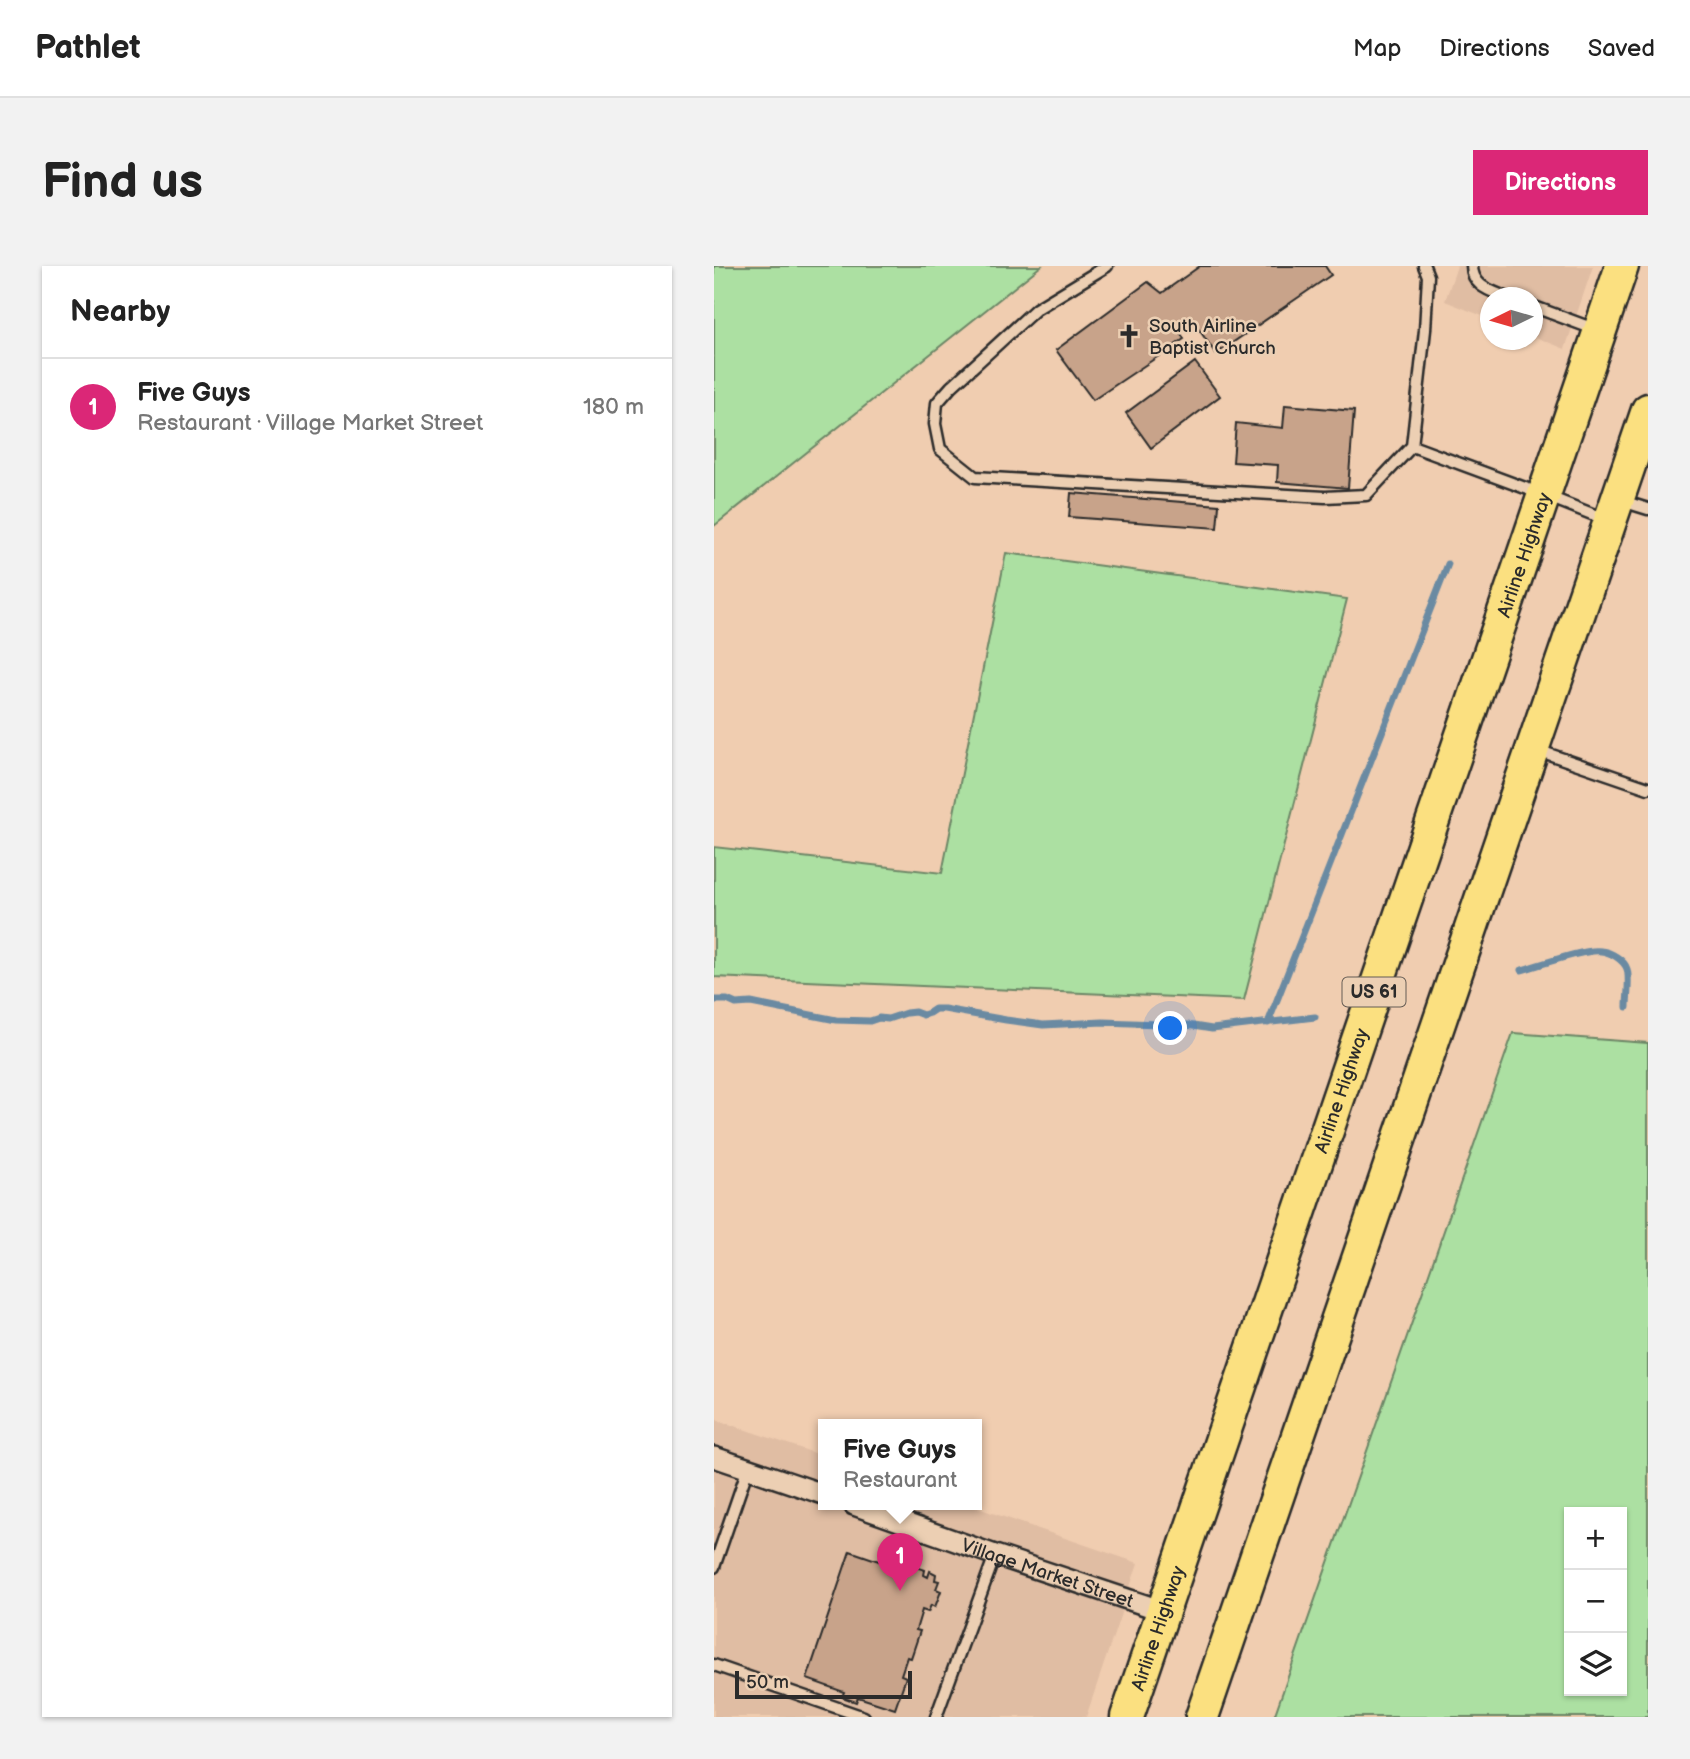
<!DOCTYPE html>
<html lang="en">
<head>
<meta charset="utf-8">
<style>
  :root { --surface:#fff; --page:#f2f2f2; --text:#222; --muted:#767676; --line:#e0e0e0; --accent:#db2777 }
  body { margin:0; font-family:"Balsamiq Sans",sans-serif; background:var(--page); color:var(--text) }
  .controls { position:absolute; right:21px; bottom:21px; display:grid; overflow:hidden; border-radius:0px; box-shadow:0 2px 5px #0004 }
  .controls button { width:63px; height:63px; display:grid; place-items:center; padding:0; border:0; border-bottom:2px solid var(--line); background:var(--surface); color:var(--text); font:35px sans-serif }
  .compass { position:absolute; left:766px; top:21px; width:63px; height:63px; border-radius:50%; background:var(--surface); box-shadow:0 2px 5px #0004; rotate:265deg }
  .scale { position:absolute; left:21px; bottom:18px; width:177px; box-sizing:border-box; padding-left:7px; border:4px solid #2b2b2b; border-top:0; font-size:19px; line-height:24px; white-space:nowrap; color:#2b2b2b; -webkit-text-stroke:5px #eccfb3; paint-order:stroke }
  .you { position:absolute; left:457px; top:763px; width:24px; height:24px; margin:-18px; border:5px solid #fff; border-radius:50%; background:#1a73e8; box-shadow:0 0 0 10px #1a73e833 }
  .badge { display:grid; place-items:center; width:46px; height:46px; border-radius:50%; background:var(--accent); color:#fff; font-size:23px; font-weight:700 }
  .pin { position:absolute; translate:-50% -58px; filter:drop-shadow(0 2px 4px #0008) }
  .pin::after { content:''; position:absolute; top:37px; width:24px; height:21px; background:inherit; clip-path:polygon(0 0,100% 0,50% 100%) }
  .popup { position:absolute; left:104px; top:1153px; width:164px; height:91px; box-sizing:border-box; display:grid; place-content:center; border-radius:0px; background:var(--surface); filter:drop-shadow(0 2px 5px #0005); font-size:23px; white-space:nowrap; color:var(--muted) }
  .popup b { font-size:26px; color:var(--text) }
  .popup::after { content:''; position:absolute; left:50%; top:100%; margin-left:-14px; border:14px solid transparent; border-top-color:var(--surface) }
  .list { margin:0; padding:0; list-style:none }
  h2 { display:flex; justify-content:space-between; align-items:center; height:91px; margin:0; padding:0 28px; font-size:30px }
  h2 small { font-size:23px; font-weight:400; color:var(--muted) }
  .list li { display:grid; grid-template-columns:46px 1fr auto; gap:21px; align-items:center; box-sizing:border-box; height:98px; padding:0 28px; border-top:2px solid var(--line) }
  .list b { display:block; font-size:26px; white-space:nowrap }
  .list p { margin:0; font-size:23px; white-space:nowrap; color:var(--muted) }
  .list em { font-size:23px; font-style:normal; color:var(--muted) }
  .icon { flex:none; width:38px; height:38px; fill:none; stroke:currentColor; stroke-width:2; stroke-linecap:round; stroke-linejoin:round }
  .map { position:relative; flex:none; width:934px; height:1451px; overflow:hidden; border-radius:0px }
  header { display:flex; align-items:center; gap:42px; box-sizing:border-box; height:98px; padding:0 35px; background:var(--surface); border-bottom:2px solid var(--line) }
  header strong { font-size:33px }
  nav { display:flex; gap:38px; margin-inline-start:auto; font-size:24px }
  .intro { display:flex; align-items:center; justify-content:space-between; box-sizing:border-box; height:168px; padding:0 42px }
  h1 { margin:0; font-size:49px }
  .button { padding:18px 32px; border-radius:0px; background:var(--accent); color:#fff; font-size:24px; font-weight:700 }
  main { display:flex; gap:42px; padding:0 42px }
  aside { flex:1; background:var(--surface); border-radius:0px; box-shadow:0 2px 5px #0004 }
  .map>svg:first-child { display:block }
  .built { fill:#e0bda3 }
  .green { fill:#ace0a2; stroke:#6c8666; stroke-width:2; fill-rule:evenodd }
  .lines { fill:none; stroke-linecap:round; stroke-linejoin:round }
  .stream { stroke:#6a8aa2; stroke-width:7 }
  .building { fill:#c8a38a; stroke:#2b2b2b; stroke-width:2 }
  .service-casing { stroke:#2b2b2b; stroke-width:15 }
  .minor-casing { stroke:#2b2b2b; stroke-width:24 }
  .trunk-casing { stroke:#2b2b2b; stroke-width:37 }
  .service { stroke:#eccfb3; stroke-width:10 }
  .minor { stroke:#eccfb3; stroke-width:19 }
  .trunk { stroke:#fbe080; stroke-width:32 }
  .labels { text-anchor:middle; stroke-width:5; stroke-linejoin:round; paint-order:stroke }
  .shield { fill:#eccfb3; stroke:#655c54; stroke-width:2 }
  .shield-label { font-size:18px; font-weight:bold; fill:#2b2b2b }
  .poi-label { font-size:19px; fill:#2b2b2b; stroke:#eccfb3; text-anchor:start }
  .street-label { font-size:19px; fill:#2b2b2b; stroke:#eccfb3 }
</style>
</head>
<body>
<header>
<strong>Pathlet</strong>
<nav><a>Map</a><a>Directions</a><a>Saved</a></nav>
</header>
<div class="intro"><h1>Find us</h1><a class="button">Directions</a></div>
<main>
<aside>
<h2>Nearby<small></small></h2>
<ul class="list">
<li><span class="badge">1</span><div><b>Five Guys</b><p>Restaurant · Village Market Street</p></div><em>180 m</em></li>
</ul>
</aside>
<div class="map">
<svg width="934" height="1451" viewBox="0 0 934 1451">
  <rect width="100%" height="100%" fill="#f0cdb0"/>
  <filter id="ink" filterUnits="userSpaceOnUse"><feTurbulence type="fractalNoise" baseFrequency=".0143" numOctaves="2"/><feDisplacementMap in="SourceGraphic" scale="14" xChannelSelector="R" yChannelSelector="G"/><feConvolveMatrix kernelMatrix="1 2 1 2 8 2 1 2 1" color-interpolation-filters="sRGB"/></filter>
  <g filter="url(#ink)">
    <path class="built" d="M743,0H879L851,83L819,70L818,32H776V53L731,35Z
      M0,1153L109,1190V1239H255L424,1297L372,1451H0Z"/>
    <path class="green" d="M0,0H327L0,260Z
      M292,287L633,333L530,734L0,711V581L228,607Z
      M799,767L934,777V1451H560ZM908,1246V1425H855V1246Z"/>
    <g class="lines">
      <path class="stream" d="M808,704C826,699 872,682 887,685C897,686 910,694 913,703C916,712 913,731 913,741
        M0,734H13L22,738L37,737L122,754L156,755L165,752L174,753L192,747L201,746L209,749L215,747L221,743H230L292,754L329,759L389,756L473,759L498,763L601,751
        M554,757L734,298"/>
    </g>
    <path class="building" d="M486,0H611L617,9L502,88L479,55L466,66L470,73L379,134L342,84L434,16L448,27Z
      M481,96L506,130L437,182L412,147Z
      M571,139L640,145L634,222L563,216L564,199L519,196L522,157L569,162Z
      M357,227L505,239L503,262L355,251Z
      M136,1285L188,1303L190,1297L211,1304L210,1309L214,1311L216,1305L222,1308L221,1314L225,1315L222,1323L227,1325L221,1341L217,1339L214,1346L208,1344L202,1364L206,1365L197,1392L193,1391L187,1409L192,1411L181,1443L144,1431L142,1436L128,1431L130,1426L93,1413Z"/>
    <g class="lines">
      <g class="service-casing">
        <path id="service" d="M393,0L322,43L237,121L223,137L221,158L226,183L261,211L611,231L652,229L698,180L711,64L714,10L710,0
          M758,0C758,21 778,25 794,32
          M818,40L880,63
          M698,180L830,229L893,254
          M908,235L934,243
          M823,484L934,522
          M0,1301L34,1202
          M0,1399L150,1451
          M222,1451L281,1289"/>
      </g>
      <g class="minor-casing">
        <g id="minor">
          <path d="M0,1191L109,1228"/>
          <path id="s1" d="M140,1239L281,1289L449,1345"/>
        </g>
      </g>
      <g class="trunk-casing">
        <g id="trunk">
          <path id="s2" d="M413,1451L908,0"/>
          <path d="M488,1451L934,144"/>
        </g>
      </g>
      <use href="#service" class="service"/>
      <use href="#minor" class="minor"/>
      <use href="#trunk" class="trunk"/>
    </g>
  </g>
  <defs>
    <g id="church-bare" transform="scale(1.89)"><path d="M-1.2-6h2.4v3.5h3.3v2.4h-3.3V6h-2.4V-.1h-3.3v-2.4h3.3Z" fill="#2b2b2b" stroke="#eccfb3" stroke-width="2.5" paint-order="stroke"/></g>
  </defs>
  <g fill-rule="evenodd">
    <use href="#church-bare" x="415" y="70"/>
  </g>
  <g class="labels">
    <rect class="shield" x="628.5" y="711.5" width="63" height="29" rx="5"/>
    <g class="shield-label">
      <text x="660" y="732">US 61</text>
    </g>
    <g class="poi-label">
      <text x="435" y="66">South Airline<tspan x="435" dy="22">Baptist Church</tspan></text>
    </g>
    <g class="street-label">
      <text dy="7" stroke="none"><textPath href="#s2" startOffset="1228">Airline Highway</textPath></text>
      <text dy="7" stroke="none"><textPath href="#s2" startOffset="662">Airline Highway</textPath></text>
      <text dy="7" stroke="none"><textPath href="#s1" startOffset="205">Village Market Street</textPath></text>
      <text dy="7" stroke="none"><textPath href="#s2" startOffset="94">Airline Highway</textPath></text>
    </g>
  </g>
</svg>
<div class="controls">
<button>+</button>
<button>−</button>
<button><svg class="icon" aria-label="layers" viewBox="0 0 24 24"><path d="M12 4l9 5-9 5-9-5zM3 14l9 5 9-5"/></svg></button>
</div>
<svg class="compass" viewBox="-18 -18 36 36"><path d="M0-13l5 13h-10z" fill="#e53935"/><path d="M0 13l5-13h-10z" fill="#767676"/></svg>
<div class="scale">50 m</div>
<div class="you"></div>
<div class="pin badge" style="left:186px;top:1325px">1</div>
<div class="popup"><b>Five Guys</b>Restaurant</div>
</div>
</main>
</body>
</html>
